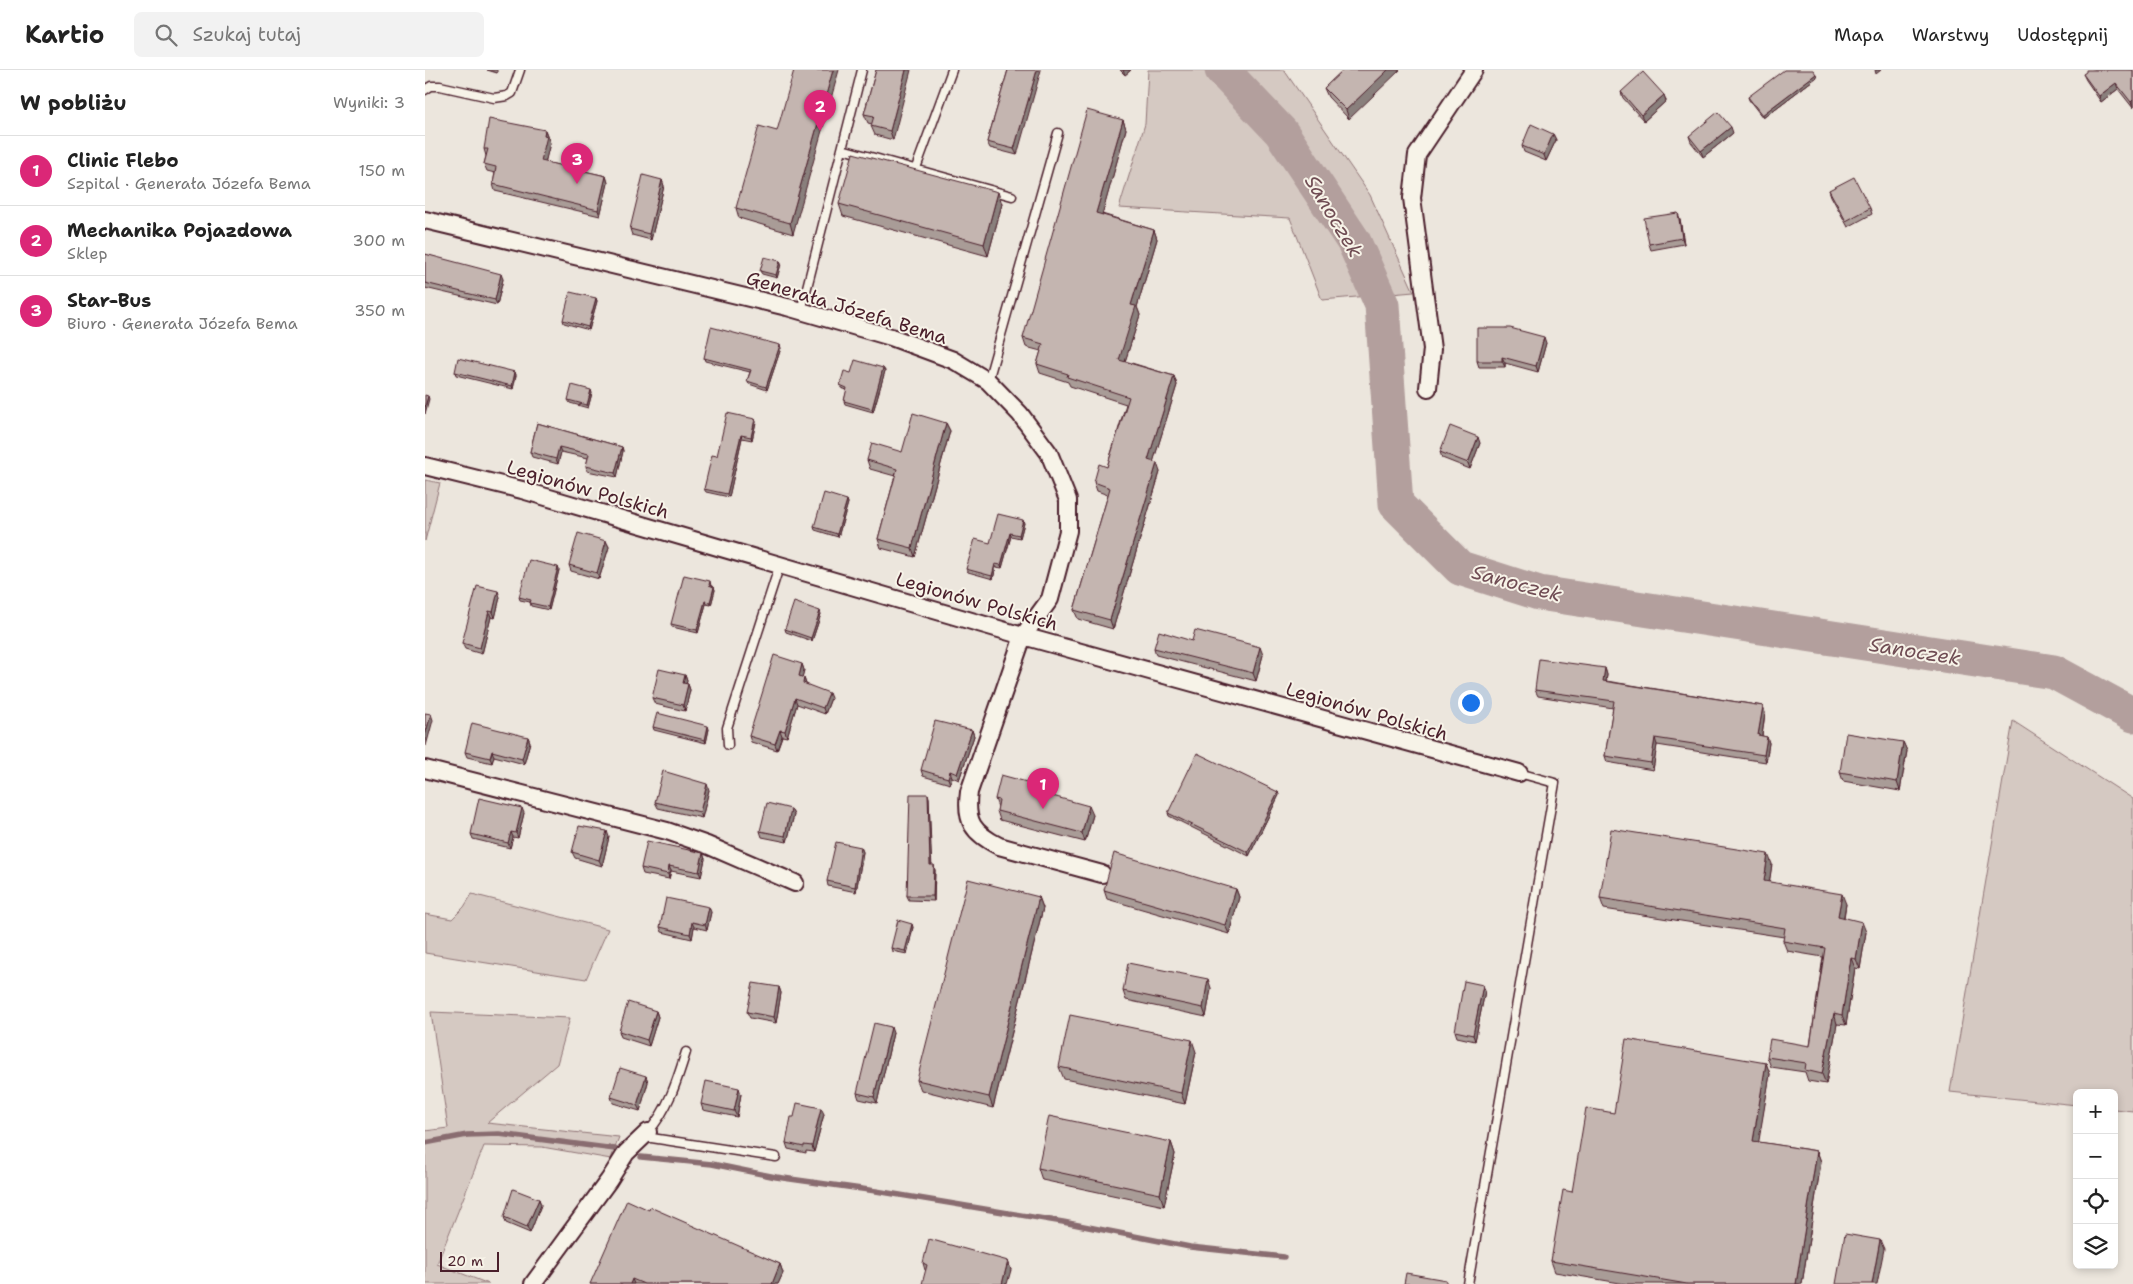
<!DOCTYPE html>
<html lang="pl">
<head>
<meta charset="utf-8">
<style>
  :root { --surface:#fff; --page:#f2f2f2; --text:#222; --muted:#767676; --line:#e0e0e0; --accent:#db2777 }
  body { margin:0; font-family:"Shantell Sans",sans-serif; background:var(--page); color:var(--text) }
  .controls { position:absolute; right:15px; bottom:15px; display:grid; overflow:hidden; border-radius:8px; box-shadow:0 2px 8px #0003 }
  .controls button { width:45px; height:45px; display:grid; place-items:center; padding:0; border:0; border-bottom:1px solid var(--line); background:var(--surface); color:var(--text); font:25px sans-serif }
  .scale { position:absolute; left:15px; bottom:12px; width:59px; box-sizing:border-box; padding-left:5px; border:2px solid #4a1f2b; border-top:0; font-size:14px; line-height:18px; white-space:nowrap; color:#4a1f2b; -webkit-text-stroke:4px #f7f3e8; paint-order:stroke }
  .you { position:absolute; left:1045px; top:632px; width:18px; height:18px; margin:-12px; border:4px solid #fff; border-radius:50%; background:#1a73e8; box-shadow:0 0 0 8px #1a73e833 }
  .badge { display:grid; place-items:center; width:32px; height:32px; border-radius:50%; background:var(--accent); color:#fff; font-size:16px; font-weight:700 }
  .pin { position:absolute; translate:-50% -41px; filter:drop-shadow(0 1px 2px #0008) }
  .pin::after { content:''; position:absolute; top:26px; width:18px; height:15px; background:inherit; clip-path:polygon(0 0,100% 0,50% 100%) }
  .list { margin:0; padding:0; list-style:none }
  h2 { display:flex; justify-content:space-between; align-items:center; height:65px; margin:0; padding:0 20px; font-size:21px }
  h2 small { font-size:16px; font-weight:400; color:var(--muted) }
  .list li { display:grid; grid-template-columns:32px 1fr auto; gap:15px; align-items:center; box-sizing:border-box; height:70px; padding:0 20px; border-top:1px solid var(--line) }
  .list b { display:block; font-size:19px; white-space:nowrap }
  .list p { margin:0; font-size:16px; white-space:nowrap; color:var(--muted) }
  .list em { font-size:16px; font-style:normal; color:var(--muted) }
  .icon { flex:none; width:28px; height:28px; fill:none; stroke:currentColor; stroke-width:2; stroke-linecap:round; stroke-linejoin:round }
  .map { position:relative; flex:none; width:1708px; height:1214px; overflow:hidden }
  header { display:flex; align-items:center; gap:30px; box-sizing:border-box; height:70px; padding:0 25px; background:var(--surface); border-bottom:1px solid var(--line) }
  header strong { font-size:24px }
  nav { display:flex; gap:28px; margin-inline-start:auto; font-size:18px }
  .search { width:350px; height:45px; background:var(--page); display:flex; align-items:center; gap:12px; box-sizing:border-box; padding:0 18px; border-radius:8px; color:var(--muted); font-size:19px }
  main { display:flex }
  aside { flex:1; background:var(--surface) }
  .map>svg:first-child { display:block }
  .green { fill:#d5c9c2; stroke:#907476 }
  .lines { fill:none; stroke-linecap:round; stroke-linejoin:round }
  .stream { stroke:#896c6f; stroke-width:5.5 }
  .river { stroke:#b39f9d; stroke-width:35 }
  .lane-casing { stroke:#4a1f2b; stroke-width:11 }
  .street-casing { stroke:#4a1f2b; stroke-width:20 }
  .lane { stroke:#f7f3e8; stroke-width:8 }
  .street { stroke:#f7f3e8; stroke-width:16 }
  .wall { fill:#a99c97; stroke:#4a1f2b }
  .shaded-wall { fill:#897f7b; stroke:#4a1f2b }
  .building { fill:#c4b5b0; stroke:#4a1f2b }
  .labels { text-anchor:middle; stroke-width:4; stroke-linejoin:round; paint-order:stroke }
  .street-label { font-size:19px; fill:#4a1f2b; stroke:#f7f3e8 }
  .water-label { font-size:20px; font-style:italic; fill:#6f4c53; stroke:#f7f3e8 }
</style>
</head>
<body>
<header>
<strong>Kartio</strong>
<div class="search"><svg class="icon" aria-label="search" viewBox="0 0 24 24"><circle cx="10" cy="10" r="6"/><path d="M15 15l6 6"/></svg>Szukaj tutaj</div>
<nav><a>Mapa</a><a>Warstwy</a><a>Udostępnij</a></nav>
</header>
<main>
<aside>
<h2>W pobliżu<small>Wyniki: 3</small></h2>
<ul class="list">
<li><span class="badge">1</span><div><b>Clinic Flebo</b><p>Szpital · Generała Józefa Bema</p></div><em>150 m</em></li>
<li><span class="badge">2</span><div><b>Mechanika Pojazdowa</b><p>Sklep</p></div><em>300 m</em></li>
<li><span class="badge">3</span><div><b>Star-Bus</b><p>Biuro · Generała Józefa Bema</p></div><em>350 m</em></li>
</ul>
</aside>
<div class="map">
<svg width="1708" height="1214" viewBox="0 0 1708 1214">
  <rect width="100%" height="100%" fill="#ece6dd"/>
  <filter id="ink" filterUnits="userSpaceOnUse"><feTurbulence type="fractalNoise" baseFrequency=".02" numOctaves="2"/><feDisplacementMap in="SourceGraphic" scale="10" xChannelSelector="R" yChannelSelector="G"/><feConvolveMatrix kernelMatrix="1 2 1 2 8 2 1 2 1" color-interpolation-filters="sRGB"/></filter>
  <g filter="url(#ink)">
    <path class="green" d="M723,0H859L945,125L989,222L897,230L865,148L694,138L720,54Z
      M0,410L15,413L0,471Z
      M1588,651L1708,729V1041L1689,1039V1023H1652V1035L1525,1022Z
      M47,824L183,859L161,909L0,883V844L27,849L39,837Z
      M6,942L145,948L132,994L62,1053L194,1067L186,1089L117,1077L59,1076L12,1194L64,1214H0V1061L23,1058Z"/>
    <g class="lines">
      <path class="stream" d="M0,1073L42,1065L74,1064L190,1079
        M216,1087L287,1094L351,1107L451,1121L638,1152L765,1177L859,1187"/>
      <path class="river" d="M797,0L856,62L929,172L957,235L971,434L1035,498L1114,523L1629,602L1708,645"/>
      <g class="lane-casing">
        <path id="lane" d="M0,20L6,16H15L69,28L82,26L87,23L95,0
          M417,79L587,126
          M491,98L527,0
          M376,241L437,0
          M563,311L633,63
          M303,675L302,658L355,494
          M223,1062C243,1040 252,1011 261,982
          M220,1067L351,1087
          M1043,1214L1130,713L1094,703"/>
      </g>
      <g class="street-casing">
        <path id="street" d="M0,150L362,237L466,267L528,290L563,311L595,344L624,383L643,430V461L625,529L598,566L544,722C540,752 548,763 574,776L677,804
          M1003,318L1007,279L987,128L992,85L1049,0
          M0,396L97,420L598,566L1094,703
          M0,699L242,761L282,775L370,813
          M108,1214L184,1110L201,1083L223,1062"/>
      </g>
      <use href="#lane" class="lane"/>
      <use href="#street" class="street"/>
    </g>
    <path class="wall" d="M62,0H72V3Z
      M451,0L468,70L450,65L446,56L447,54L443,53L439,44Z
      M583,0L592,85L565,78L562,72Z
      M695,0H706L700,5Z
      M918,0L924,49L903,27L899,18Z
      M1708,0V38L1693,19L1676,32L1661,10L1658,4Z
      M1391,4L1392,7L1338,48L1324,30L1323,27Z
      M1196,22L1239,25L1241,31L1219,51L1198,28Z
      M698,50L701,59L677,144L729,160L732,169L712,237L715,245L700,291L749,306L752,315L728,392L735,402L688,559L653,549L649,540L683,425L672,421L669,412L682,397L701,334L645,316L643,312L615,303L612,294L616,281L601,277L598,268Z
      M120,60L125,73L120,92L181,106L183,113L175,146L70,121L68,114L70,103L62,101L59,94L61,86L59,79Z
      M352,61L368,164L314,148L311,138Z
      M1308,63L1278,87L1266,72L1264,66Z
      M1128,64L1131,70L1121,91L1099,82L1097,76Z
      M237,110L239,116L226,170L207,165L205,159Z
      M1404,120L1445,138L1447,144L1423,157L1406,126Z
      M414,134H577L563,186L418,146Z
      M1255,149L1259,174L1226,180L1224,174Z
      M0,184L78,209L72,235L0,218Z
      M355,191L356,194L352,208L337,204L335,201Z
      M171,228L172,231L164,260L139,253L138,250Z
      M1121,273L1113,302L1080,293V297H1054L1052,291Z
      M356,278L342,320L324,314L322,311L325,302L280,291L279,288Z
      M458,298L460,301L448,342L420,334L419,331L422,320L416,318L415,315L426,303Z
      M30,302H90L91,305L88,319L31,305Z
      M167,323L163,338L145,333L143,330Z
      M330,349L331,352L327,370L317,368L304,427L281,422L279,419L292,386Z
      M112,353L197,377L198,381L192,407L162,401L161,396L163,388L136,382L133,394L107,387L105,382Z
      M521,353L525,361L490,487L456,478L453,469L470,406L445,399L442,390L477,382Z
      M1055,373L1045,399L1017,388L1015,382Z
      M422,430L423,433L413,467L390,460L389,457Z
      M599,453L595,468L586,466L577,498L571,497L568,509L543,502L541,499L565,473Z
      M181,471L184,477L174,509L146,501L144,495Z
      M133,497L134,500L124,540L106,536L105,532L95,530L94,527Z
      M285,511L286,516L289,517L290,520L286,535L281,534L273,563L247,557L246,554Z
      M75,527L70,548L66,547L57,584L40,579L37,573Z
      M396,544L387,571L361,562L360,559Z
      M767,571L838,585L831,611L731,585L729,578Z
      M377,594L379,600L377,607L379,608L381,614L406,628L400,644L372,634L362,667L357,666L352,680L326,672L324,666Z
      M1180,598L1182,605L1181,611L1338,636L1340,643L1337,666L1342,667L1344,673L1341,692L1232,675L1228,700L1182,692L1180,686L1188,638L1113,626L1110,620Z
      M260,605L262,611L261,614H263L265,620L260,641L230,634L227,628Z
      M228,657L284,659L281,673L229,660Z
      M547,660L549,666L534,710L527,707L525,714L498,706L496,700Z
      M103,667L105,672L99,694L69,686L67,693L42,687L40,682Z
      M1478,672L1482,681L1475,721L1418,711L1415,702Z
      M609,714L612,722L668,745L660,772L575,750L572,741L573,737L570,729Z
      M284,720L277,748L233,738L230,732Z
      M853,722L854,725L824,786L744,746L743,743Z
      M503,724L504,728L506,795L510,800L509,831L484,830L482,826Z
      M366,739L369,745L362,772L337,767L335,761Z
      M99,743L93,768L88,767L85,778L48,769L46,764Z
      M184,767L177,796L150,788L147,782Z
      M436,777L438,782L431,822L403,816L402,811Z
      M278,783L280,789L276,807L246,801L244,809L218,804L216,798Z
      M1347,794L1344,812L1421,834L1419,848L1441,862L1435,899L1430,898L1421,955L1412,954L1401,1014L1383,1011L1380,1002L1346,997L1342,987L1385,976L1398,887L1362,881L1358,871L1359,867L1179,839L1175,828Z
      M811,819L814,827L804,864L682,829L679,820Z
      M614,827L618,838L568,1038L496,1020L492,1010Z
      M286,842L282,860L269,857L267,869L237,862L235,857Z
      M488,857L482,884L467,881L466,878Z
      M354,917L356,923L351,953L325,948L322,942Z
      M786,918L781,947L701,930L698,921Z
      M1060,921L1050,971L1032,967L1030,961Z
      M231,941L233,947L224,976L196,967L194,961Z
      M468,963L452,1033L434,1029L432,1023Z
      M771,982L760,1034L639,1009L634,997Z
      M1341,993L1345,1004L1333,1072L1392,1081L1396,1092L1377,1214H1201L1130,1202L1126,1191L1147,1122L1189,1043Z
      M221,1006L223,1012L215,1041L188,1033L186,1027Z
      M316,1024L312,1047L278,1040L276,1034Z
      M399,1044L389,1082L381,1081V1083L363,1079L361,1073L369,1047Z
      M746,1072L750,1084L739,1136L617,1110L613,1098Z
      M114,1129L116,1135L105,1163L81,1153L79,1147Z
      M224,1140L355,1194L358,1203L353,1214H165Z
      M583,1191L586,1200H500L498,1193Z"/>
    <path class="shaded-wall" d="M408,0H414L368,164L365,153Z
      M481,0H486L468,70L465,61Z
      M612,0H616L592,85L589,79Z
      M698,0H706L700,5Z
      M963,0H975L924,49L921,40Z
      M1450,0H1456L1451,4Z
      M1391,4L1392,7L1338,48L1337,45Z
      M1691,13L1693,19L1676,32L1674,26Z
      M1239,25L1241,31L1219,51L1216,45Z
      M1708,30V38L1706,32Z
      M698,50L701,59L675,152L671,143Z
      M1306,57L1308,63L1278,87L1276,81Z
      M120,60L125,73L119,98L116,91Z
      M1128,64L1131,70L1121,91L1119,85Z
      M181,106L183,113L175,146L173,140Z
      M237,110L239,116L226,170L224,164Z
      M573,122L577,134L563,186L559,174Z
      M1253,143L1255,149L1259,174L1257,168Z
      M729,160L732,169L712,237L715,245L698,298L694,290L706,235Z
      M355,191L356,194L352,208L351,205Z
      M76,204L78,209L72,235L70,230Z
      M171,228L172,231L164,260L163,257Z
      M1119,267L1121,273L1113,302L1111,296Z
      M355,275L356,278L342,320L341,317Z
      M1077,287L1080,293V297L1077,291Z
      M458,298L460,301L448,342L447,339Z
      M90,302L91,305L88,319L87,316Z
      M749,306L752,315L726,399L723,390Z
      M166,320L167,323L163,338L162,335Z
      M3,326L4,329L0,344V337Z
      M330,349L331,352L327,370L326,367Z
      M521,353L525,361L490,487L487,478Z
      M316,365L317,368L304,427L302,424Z
      M1053,367L1055,373L1045,399L1043,393Z
      M134,377L136,382L133,394L131,389Z
      M197,377L198,381L192,407L190,403Z
      M732,393L735,402L688,559L685,550Z
      M422,430L423,433L413,467L412,464Z
      M598,450L599,453L595,468L594,465Z
      M585,463L586,466L577,498L576,495Z
      M181,471L184,477L174,509L172,503Z
      M570,494L571,497L568,509L567,506Z
      M133,497L134,500L124,540L123,537Z
      M289,517L290,520L286,535L285,532Z
      M73,521L75,527L70,548L68,542Z
      M280,531L281,534L273,563L272,560Z
      M64,541L66,547L57,584L55,578Z
      M395,541L396,544L387,571L386,568Z
      M835,577L838,585L831,611L828,603Z
      M377,594L379,600L376,612L374,606Z
      M1180,598L1182,605L1180,618L1178,611Z
      M260,605L262,611L260,619L258,613Z
      M379,608L381,614L380,619L378,613Z
      M263,614L265,620L260,641L258,635Z
      M404,623L406,628L400,644L398,638Z
      M370,628L372,634L362,667L360,661Z
      M1338,636L1340,643L1336,672L1333,665Z
      M6,644L8,650L1,676L0,673V666Z
      M283,656L284,659L281,673L280,670Z
      M355,660L357,666L352,680L350,674Z
      M547,660L549,666L534,710L532,704Z
      M103,667L105,672L99,694L97,689Z
      M1342,667L1344,673L1341,692L1339,685Z
      M1230,668L1232,675L1228,700L1226,693Z
      M1478,672L1482,681L1475,721L1472,712Z
      M67,681L69,686L67,693L65,688Z
      M525,701L527,707L525,714L523,708Z
      M282,714L284,720L277,748L275,742Z
      M853,722L854,725L824,786L823,782Z
      M503,724L504,728L507,800L505,795Z
      M664,736L668,745L660,772L657,763Z
      M97,738L99,743L93,768L91,763Z
      M366,739L369,745L362,772L360,766Z
      M182,761L184,767L177,796L174,790Z
      M86,762L88,767L85,778L83,773Z
      M436,777L438,782L431,822L430,817Z
      M278,783L280,789L276,807L274,802Z
      M1343,784L1347,794L1343,822L1339,811Z
      M509,795L510,800L509,831L508,826Z
      M244,796L246,801L244,809L243,804Z
      M811,819L814,827L804,864L800,855Z
      M1417,824L1421,834L1417,857L1413,846Z
      M614,827L618,838L568,1038L564,1027Z
      M284,837L286,842L282,860L280,855Z
      M267,852L269,857L267,869L265,864Z
      M1437,852L1441,862L1435,899L1431,889Z
      M487,854L488,857L482,884L480,881Z
      M1426,888L1430,898L1421,955L1417,945Z
      M783,909L786,918L781,947L778,938Z
      M1058,915L1060,921L1050,971L1048,965Z
      M354,917L356,923L351,953L349,947Z
      M231,941L233,947L224,976L222,970Z
      M1409,943L1412,954L1401,1014L1397,1004Z
      M466,957L468,963L452,1033L449,1027Z
      M767,970L771,982L760,1034L756,1023Z
      M1341,993L1345,1004L1332,1082L1328,1071Z
      M221,1006L223,1012L215,1041L212,1035Z
      M314,1018L316,1024L312,1047L309,1041Z
      M396,1038L399,1044L389,1082L387,1076Z
      M746,1072L750,1084L739,1136L735,1124Z
      M1392,1081L1396,1092L1377,1214H1371Z
      M114,1129L116,1135L105,1163L102,1157Z
      M1455,1170L1459,1179L1452,1214H1447Z
      M583,1191L586,1200L582,1214H577Z
      M355,1194L358,1203L353,1214H347Z
      M207,1209L209,1214H205Z"/>
    <path class="building" d="M369,0H408L365,153L311,138L334,56L352,61Z
      M451,0H481L465,61L446,56L449,46L439,44Z
      M583,0H612L589,79L562,72Z
      M918,0H963L921,40L899,18Z
      M1359,0H1388L1391,4L1337,45L1323,27Z
      M1661,0H1708V30L1706,32L1691,13L1674,26L1658,4L1661,2Z
      M1218,2L1239,25L1216,45L1196,22Z
      M662,40L698,50L671,143L729,160L706,235L711,236L694,290L749,306L723,390L732,393L685,550L649,540L685,418L669,412L674,394L682,397L704,327L642,307L643,304L612,294L618,274L598,268Z
      M1293,42L1306,57L1276,81L1264,66Z
      M64,49L120,60L119,65L122,66L116,91L181,106L173,140L68,114L71,97L59,94L63,79H59Z
      M1106,54L1128,64L1119,85L1097,76Z
      M428,83L573,122L559,174L414,134Z
      M218,105L237,110L224,164L205,159Z
      M1429,107L1445,138L1421,151L1404,120Z
      M1253,143L1257,168L1224,174L1219,148Z
      M0,184L76,204L70,230L0,213Z
      M339,187L355,191L351,205L335,201Z
      M145,222L171,228L163,257L138,250Z
      M286,257L355,275L341,317L322,311L326,300L279,288Z
      M1052,258H1085L1119,267L1111,296L1077,287V291H1052Z
      M33,288L90,302L87,316L30,302Z
      M430,290L458,298L447,339L419,331L422,318L415,315L419,301L426,303Z
      M147,315L166,320L162,335L143,330Z
      M0,325L3,326L0,337Z
      M302,343L330,349L326,367L316,365L302,424L279,419L287,385L292,386Z
      M488,343L521,353L487,478L453,469L472,399L442,390L447,373L477,382Z
      M112,353L197,377L190,403L161,396L164,384L134,377L131,389L105,382Z
      M1025,356L1053,367L1043,393L1015,382Z
      M399,423L422,430L412,464L389,457Z
      M573,444L598,450L594,465L585,463L576,495L570,494L567,506L541,499L550,469L565,473Z
      M153,463L181,471L172,503L144,495Z
      M104,490L133,497L123,537L105,533L106,530L94,527Z
      M259,505L285,511L284,515L289,517L285,532L280,531L272,560L246,554Z
      M52,516L73,521L68,542L64,541L55,578L37,573Z
      M369,532L395,541L386,568L360,559Z
      M770,560L835,577L828,603L729,578L734,561L767,571Z
      M349,585L377,594L374,606L379,608L378,613L404,623L398,638L370,628L360,661L355,660L350,674L324,666Z
      M1114,589L1180,598L1178,611L1338,636L1333,665L1342,667L1339,685L1230,668L1226,693L1180,686L1189,631L1110,620Z
      M234,599L260,605L258,613L263,614L258,635L227,628Z
      M0,643L6,644L0,666Z
      M232,643L283,656L280,670L228,657Z
      M510,651L547,660L532,704L525,701L523,708L496,700Z
      M47,653L103,667L97,689L67,681L65,688L40,682Z
      M1421,663L1478,672L1472,712L1415,702Z
      M772,683L853,722L823,782L743,743Z
      M238,701L282,714L275,742L230,732Z
      M576,705L609,714V721L664,736L657,763L572,741L574,730L570,729Z
      M485,724H503L505,795H509L508,826H482Z
      M54,728L97,738L91,763L86,762L83,773L46,764Z
      M342,733L366,739L360,766L335,761Z
      M154,756L182,761L174,790L147,782Z
      M1186,759L1343,784L1339,811L1417,824L1413,846L1437,852L1431,889L1426,888L1417,945L1409,943L1397,1004L1380,1000L1381,993L1342,987L1345,969L1385,976L1400,878L1358,871L1360,858L1175,828Z
      M222,771L278,783L274,802L244,796L243,804L216,798Z
      M411,772L436,777L430,817L402,811Z
      M689,783L811,819L800,855L679,820Z
      M543,809L614,827L564,1027L492,1010Z
      M241,828L284,837L280,855L267,852L265,864L235,857Z
      M473,850L487,854L480,881L466,878Z
      M703,893L783,909L778,938L698,921Z
      M1039,911L1058,915L1048,965L1030,961Z
      M328,913L354,917L349,947L322,942Z
      M203,932L231,941L222,970L194,961Z
      M645,945L767,970L756,1023L634,997Z
      M449,953L466,957L449,1027L432,1023Z
      M1201,969L1341,993L1328,1071L1392,1081L1371,1214H1262L1126,1191L1138,1120L1147,1122L1161,1038L1189,1043Z
      M195,998L221,1006L212,1035L186,1027Z
      M281,1011L314,1018L309,1041L276,1034Z
      M372,1033L396,1038L387,1076L379,1075V1077L361,1073L366,1047H369Z
      M624,1046L746,1072L735,1124L613,1098Z
      M88,1119L114,1129L102,1157L79,1147Z
      M202,1130L224,1140L225,1137L355,1194L347,1214H219L207,1209L205,1214H165Z
      M1420,1164L1455,1170L1447,1214H1411Z
      M504,1169L583,1191L577,1214H497L502,1195L498,1193Z
      M981,1203L1021,1210V1214H979Z"/>
  </g>
  <g class="labels">
    <g class="street-label">
      <text transform="translate(422 237) rotate(17)" y="7">Generała Józefa Bema</text>
      <text transform="translate(163 419) rotate(16)" y="7">Legionów Polskich</text>
      <text transform="translate(552 531) rotate(16)" y="7">Legionów Polskich</text>
      <text transform="translate(942 641) rotate(16)" y="7">Legionów Polskich</text>
    </g>
    <g class="water-label">
      <text transform="translate(909 146) rotate(59)" y="7">Sanoczek</text>
      <text transform="translate(1092 513) rotate(15)" y="7">Sanoczek</text>
      <text transform="translate(1490 581) rotate(9)" y="7">Sanoczek</text>
    </g>
  </g>
</svg>
<div class="controls">
<button>+</button>
<button>−</button>
<button><svg class="icon" aria-label="locate" viewBox="0 0 24 24"><circle cx="12" cy="12" r="6"/><path d="M12 2v4M12 18v4M2 12h4M18 12h4"/></svg></button>
<button><svg class="icon" aria-label="layers" viewBox="0 0 24 24"><path d="M12 4l9 5-9 5-9-5zM3 14l9 5 9-5"/></svg></button>
</div>
<div class="scale">20 m</div>
<div class="you"></div>
<div class="pin badge" style="left:618px;top:739px">1</div>
<div class="pin badge" style="left:395px;top:61px">2</div>
<div class="pin badge" style="left:152px;top:114px">3</div>
</div>
</main>
</body>
</html>
